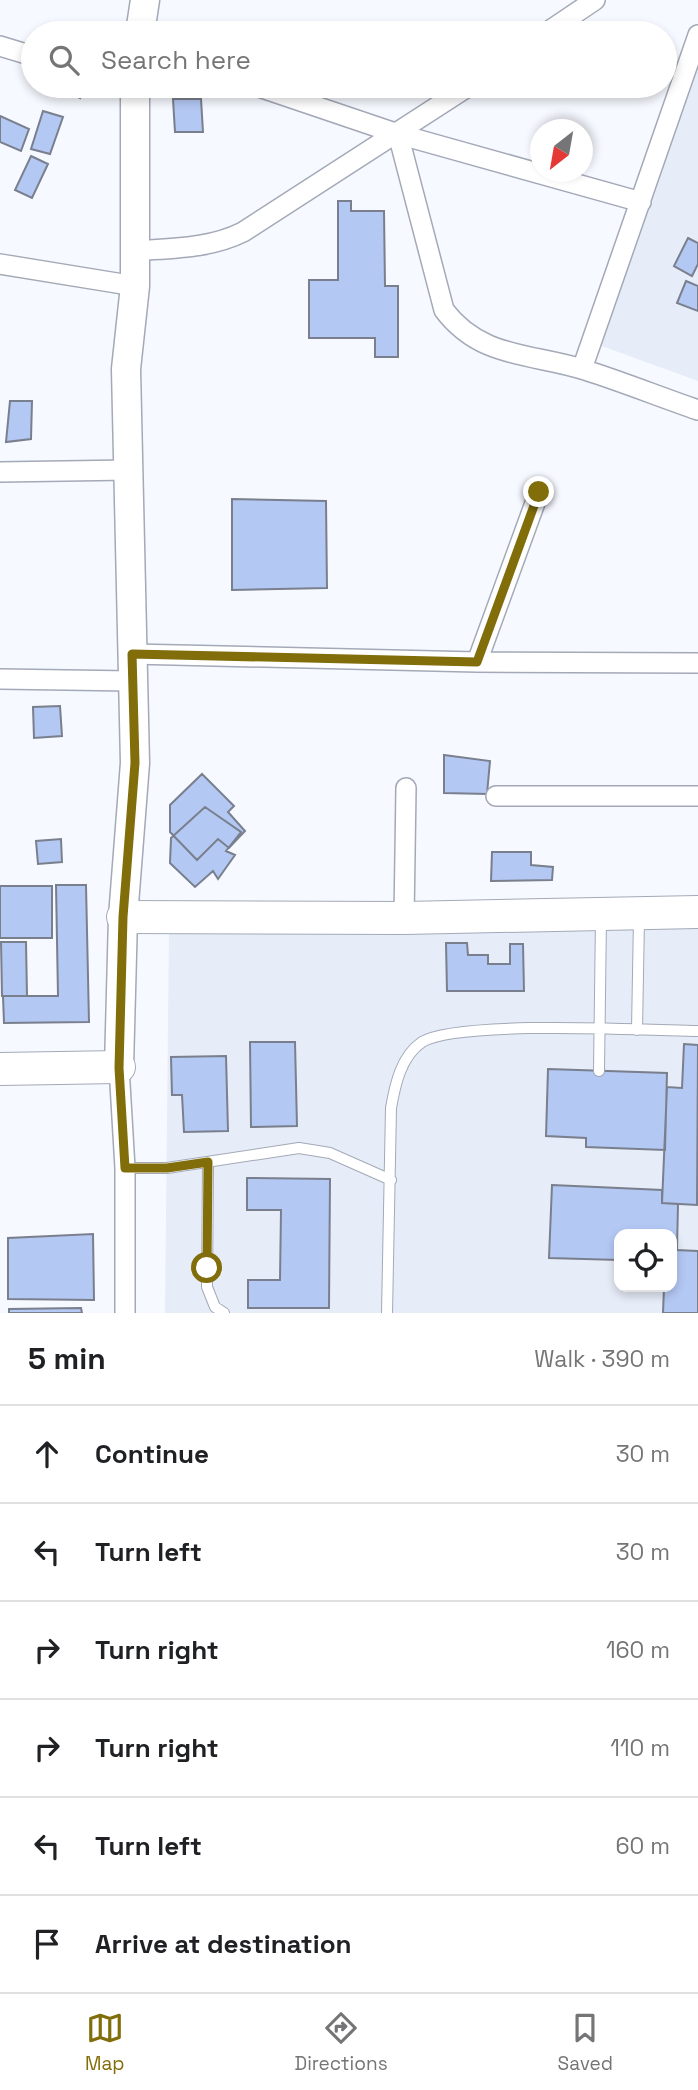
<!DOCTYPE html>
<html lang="en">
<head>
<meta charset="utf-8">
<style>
  :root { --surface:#fff; --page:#f2f2f2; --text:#202124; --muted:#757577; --line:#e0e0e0; --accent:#816d09 }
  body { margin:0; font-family:"Space Grotesk",sans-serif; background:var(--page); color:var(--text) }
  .controls { position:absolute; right:21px; bottom:21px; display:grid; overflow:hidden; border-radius:14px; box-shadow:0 4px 10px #0003 }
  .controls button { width:63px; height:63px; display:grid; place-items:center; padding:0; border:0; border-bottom:2px solid var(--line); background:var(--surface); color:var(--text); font:35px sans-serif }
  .compass { position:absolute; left:530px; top:119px; width:63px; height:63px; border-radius:50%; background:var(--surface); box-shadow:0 4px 10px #0003; rotate:211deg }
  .stop { position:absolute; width:21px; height:21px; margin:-16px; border:5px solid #816d09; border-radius:50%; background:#fff }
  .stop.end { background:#816d09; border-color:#fff; box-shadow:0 2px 7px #0008 }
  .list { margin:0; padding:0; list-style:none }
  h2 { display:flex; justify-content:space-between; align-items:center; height:91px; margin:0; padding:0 28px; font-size:30px }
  h2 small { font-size:23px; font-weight:400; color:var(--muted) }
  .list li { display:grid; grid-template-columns:46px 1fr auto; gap:21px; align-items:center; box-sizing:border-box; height:98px; padding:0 28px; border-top:2px solid var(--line) }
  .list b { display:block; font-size:26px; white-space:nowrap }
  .list em { font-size:23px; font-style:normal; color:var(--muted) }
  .icon { flex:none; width:38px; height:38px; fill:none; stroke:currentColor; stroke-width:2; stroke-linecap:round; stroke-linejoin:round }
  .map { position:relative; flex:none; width:698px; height:1313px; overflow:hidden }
  .search { position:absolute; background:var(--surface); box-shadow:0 4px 10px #0003; left:21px; right:21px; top:21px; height:77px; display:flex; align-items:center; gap:18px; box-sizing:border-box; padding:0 24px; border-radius:38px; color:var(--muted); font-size:26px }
  .sheet { height:679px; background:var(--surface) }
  nav { display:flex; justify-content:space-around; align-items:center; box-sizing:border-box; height:98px; border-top:2px solid var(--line); background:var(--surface); font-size:19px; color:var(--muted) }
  nav a { display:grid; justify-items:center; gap:4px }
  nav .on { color:var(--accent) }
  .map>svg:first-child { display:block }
  .built { fill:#e6ecf8; fill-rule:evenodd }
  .building { fill:#b4c8f4; stroke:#797f8c; stroke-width:2 }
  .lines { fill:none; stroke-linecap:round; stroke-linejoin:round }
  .lane-casing { stroke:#a3a9b7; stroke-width:12 }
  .street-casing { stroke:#a3a9b7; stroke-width:22 }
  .secondary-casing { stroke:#a3a9b7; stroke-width:31 }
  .primary-casing { stroke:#a3a9b7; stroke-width:34 }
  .lane { stroke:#fff; stroke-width:10 }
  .street { stroke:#fff; stroke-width:19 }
  .secondary { stroke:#fff; stroke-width:28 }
  .primary { stroke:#fff; stroke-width:32 }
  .route { stroke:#816d09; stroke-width:9 }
</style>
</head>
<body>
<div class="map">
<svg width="698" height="1313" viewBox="0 0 698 1313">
  <rect width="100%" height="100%" fill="#f6f9ff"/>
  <path class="built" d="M698,65V381L599,345Z
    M698,927V1313H165L169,928ZM619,1234H672V1287H619Z"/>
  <path class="building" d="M59,86H82L80,98L72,94V91Z
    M173,99H201L203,132H175Z
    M43,111L63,117L50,154L31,149Z
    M0,116L29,129L21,151L0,142Z
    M31,156L48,164L32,198L15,190Z
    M338,201H351V211H384L385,286H398V357H375V338H309V280H338Z
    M688,238L698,243V264L692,276L674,266Z
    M686,281L698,286V311L677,303Z
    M10,401H32L31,439L6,442Z
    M232,499L326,501L327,588L232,590Z
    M60,706L62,736L34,738L33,707Z
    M444,755L490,761L487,794L444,793Z
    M202,774L234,806L228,812L245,831L229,848L218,839L197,860L170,832V805Z
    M205,807L241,832L226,851L235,855L218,879L213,871L195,887L170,863L171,838Z
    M61,839L62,862L38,864L36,841Z
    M492,852H531V865L553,867L552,880L491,881Z
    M56,885H86L89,1022L4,1023L3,996H58Z
    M0,886H52V938H0Z
    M1,942H26L27,996H2Z
    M446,943H467L468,955H488V964H510V944H523L524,991H447Z
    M250,1042H295L297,1126L251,1127Z
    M684,1044L698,1045L697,1205L662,1203L667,1087L682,1088Z
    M226,1056L228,1131L184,1132L182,1095H172L171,1057Z
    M548,1069L667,1073L665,1150L586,1147V1138L546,1136Z
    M247,1178L330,1179L329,1308H248V1280H280L281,1210H247Z
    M552,1185L662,1190V1203L678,1204L677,1250L698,1251V1313H663L664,1287H672V1234H619V1260L549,1258Z
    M93,1234L94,1300L8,1299V1238Z
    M81,1308L82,1313H9V1309Z"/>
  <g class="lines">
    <g class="lane-casing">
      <path id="lane" d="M637,1030L639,918
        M599,1071L601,918
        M208,1162L207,1287L215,1307L224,1313
        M125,1168H167L299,1148L330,1153L391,1180
        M387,1313L391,1108C395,1085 401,1056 422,1042C457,1020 648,1030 698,1031"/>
    </g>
    <g class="street-casing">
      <path id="street" d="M546,33L595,0
        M0,46L33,56
        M256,86L398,134L641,202
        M398,134L444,310C481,359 532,353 585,370C623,382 660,397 698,410
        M133,251C171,248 209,249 243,232L469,86
        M0,264L135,286
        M582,369L698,35
        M0,472L129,470
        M132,654L477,662L698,663
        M477,662L539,492
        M0,679L132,681
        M496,796H698
        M404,918L406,788
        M119,1067L125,1168V1313"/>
    </g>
    <g class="secondary-casing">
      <path id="secondary" d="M140,33L145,0
        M119,1067L123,917L135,763L126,369L135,286V86"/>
    </g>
    <g class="primary-casing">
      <path id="primary" d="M123,917L404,918L698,912
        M0,1069L119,1067"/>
    </g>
    <use href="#lane" class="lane"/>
    <use href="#street" class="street"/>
    <use href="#secondary" class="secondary"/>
    <use href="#primary" class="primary"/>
  </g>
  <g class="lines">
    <path class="route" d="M207,1268L208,1162L167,1168H125L119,1068L123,917L135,763L132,654L477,662L539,492"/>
  </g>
</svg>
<div class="controls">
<button><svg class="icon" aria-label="locate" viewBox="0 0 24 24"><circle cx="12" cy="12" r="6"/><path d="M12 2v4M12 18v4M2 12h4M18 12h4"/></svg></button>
</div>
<svg class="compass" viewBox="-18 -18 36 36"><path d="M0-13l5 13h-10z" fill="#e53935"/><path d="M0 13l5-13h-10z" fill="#757577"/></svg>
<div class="stop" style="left:207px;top:1268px"></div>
<div class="stop end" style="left:539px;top:492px"></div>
<div class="search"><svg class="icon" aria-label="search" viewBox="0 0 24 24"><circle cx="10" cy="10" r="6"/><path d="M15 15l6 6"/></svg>Search here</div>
</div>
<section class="sheet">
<h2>5 min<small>Walk · 390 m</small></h2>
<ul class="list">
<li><svg class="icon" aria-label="ahead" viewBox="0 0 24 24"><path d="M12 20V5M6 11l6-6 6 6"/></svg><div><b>Continue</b></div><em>30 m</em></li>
<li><svg class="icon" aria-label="left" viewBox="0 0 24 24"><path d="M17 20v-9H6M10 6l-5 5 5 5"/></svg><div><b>Turn left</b></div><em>30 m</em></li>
<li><svg class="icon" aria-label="right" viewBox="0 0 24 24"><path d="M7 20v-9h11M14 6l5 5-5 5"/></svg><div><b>Turn right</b></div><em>160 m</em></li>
<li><svg class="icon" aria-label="right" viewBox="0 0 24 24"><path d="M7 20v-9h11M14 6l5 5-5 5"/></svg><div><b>Turn right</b></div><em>110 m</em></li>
<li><svg class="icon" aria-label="left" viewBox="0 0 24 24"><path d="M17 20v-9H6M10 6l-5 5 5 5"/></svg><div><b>Turn left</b></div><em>60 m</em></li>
<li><svg class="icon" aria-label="arrive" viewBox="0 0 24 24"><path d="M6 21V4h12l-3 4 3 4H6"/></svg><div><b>Arrive at destination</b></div></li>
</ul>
</section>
<nav>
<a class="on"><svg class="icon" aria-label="map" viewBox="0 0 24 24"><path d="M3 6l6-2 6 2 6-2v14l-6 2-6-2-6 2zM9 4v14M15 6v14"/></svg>Map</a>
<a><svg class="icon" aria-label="directions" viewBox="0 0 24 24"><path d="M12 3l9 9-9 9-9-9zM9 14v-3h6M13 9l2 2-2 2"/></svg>Directions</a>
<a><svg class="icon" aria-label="saved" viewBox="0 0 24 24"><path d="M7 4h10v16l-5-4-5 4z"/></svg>Saved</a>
</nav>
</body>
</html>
